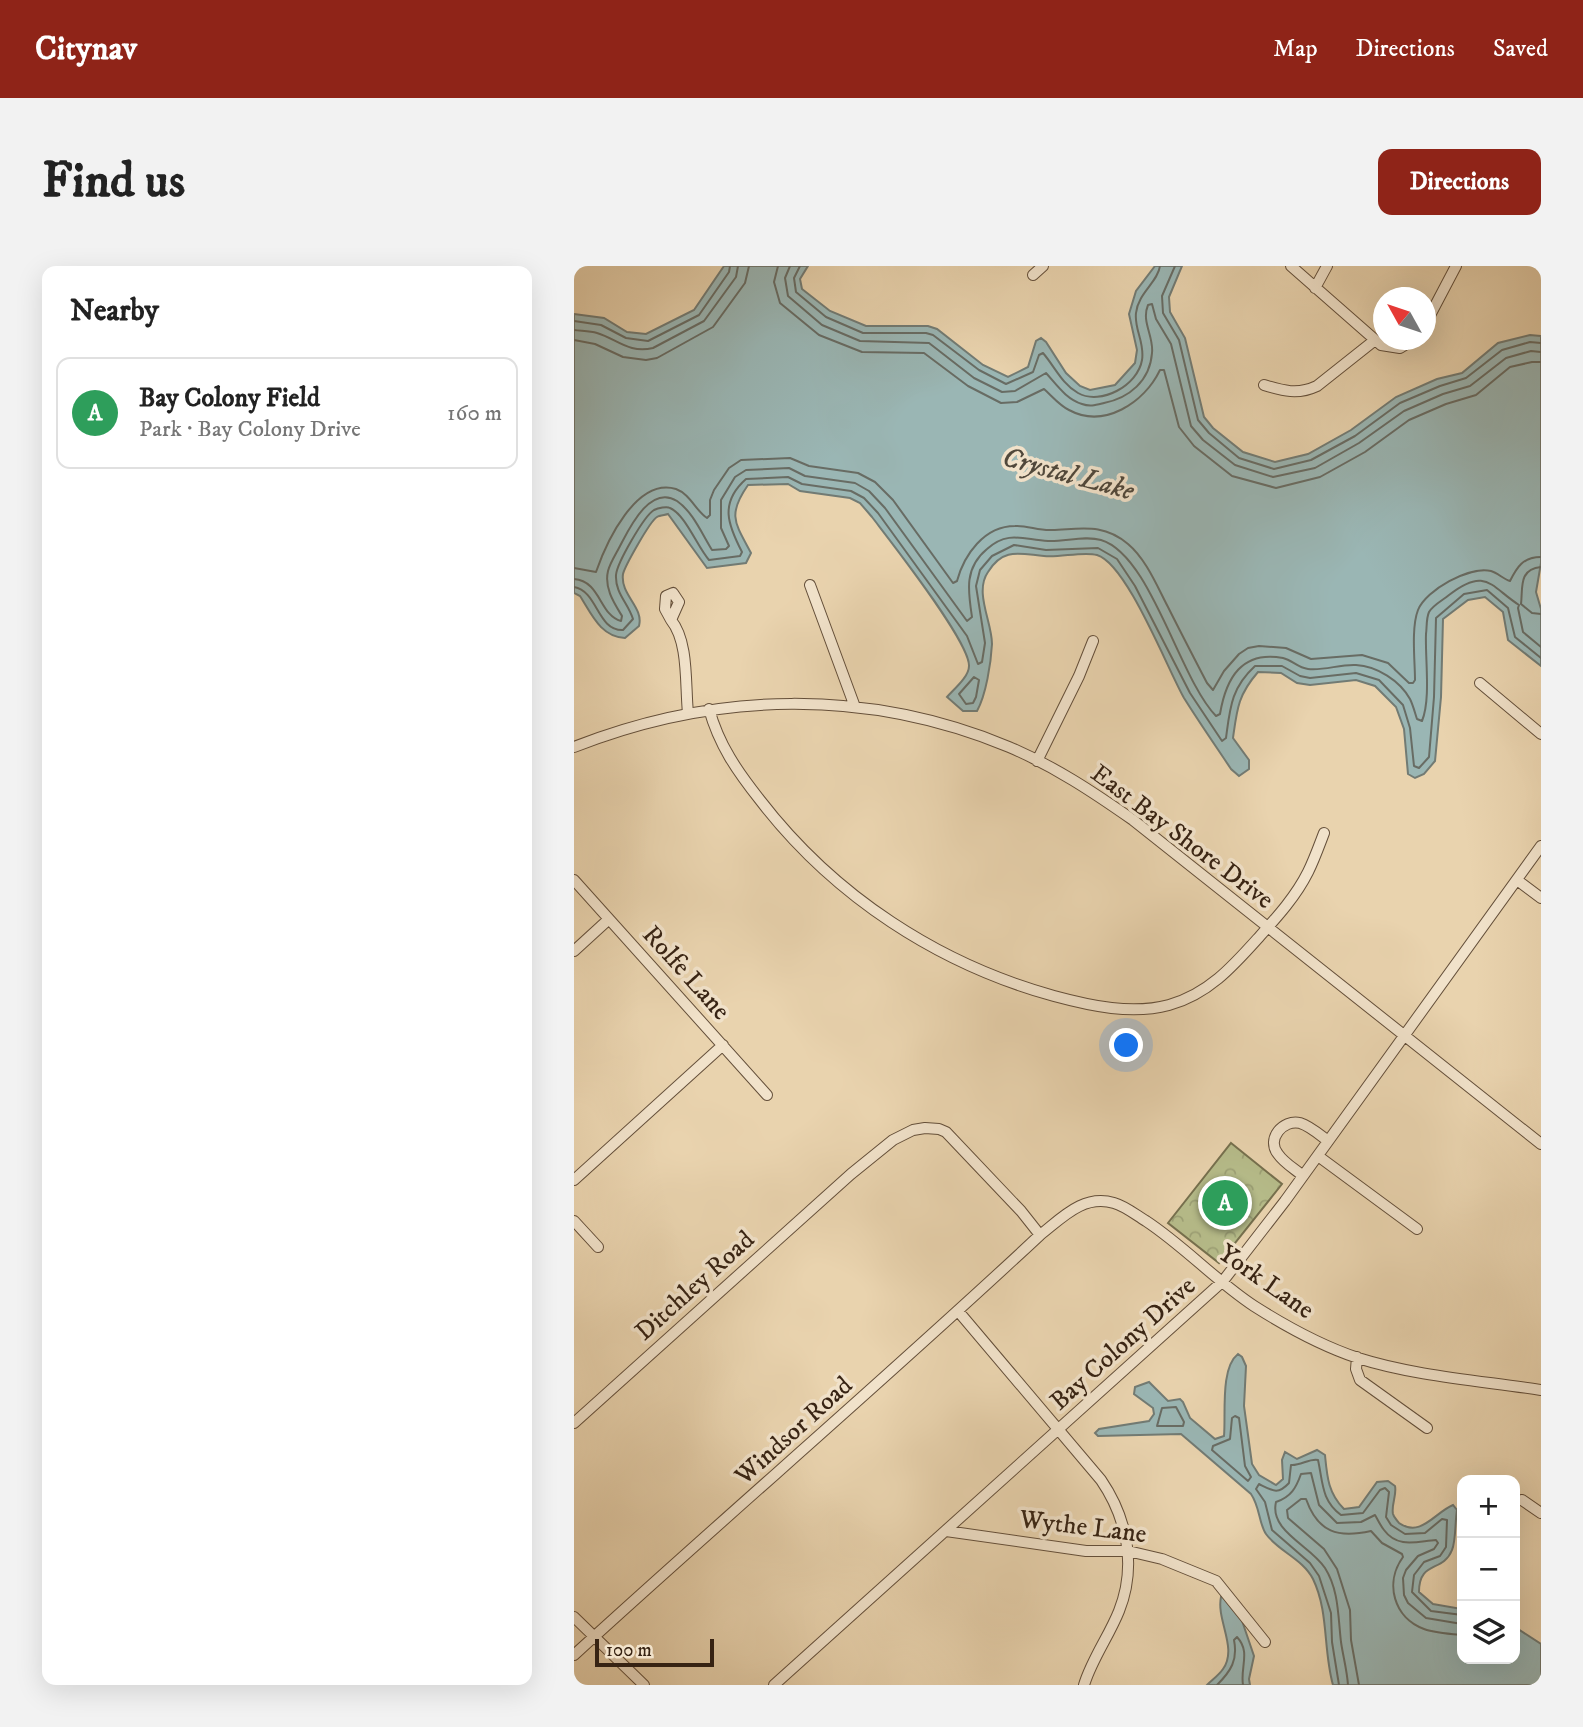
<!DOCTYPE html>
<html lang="en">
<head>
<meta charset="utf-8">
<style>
  :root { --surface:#fff; --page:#f2f2f2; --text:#222; --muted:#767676; --line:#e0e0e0; --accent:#8f2418 }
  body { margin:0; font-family:"IM FELL DW Pica",serif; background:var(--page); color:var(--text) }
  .controls { position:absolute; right:21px; bottom:21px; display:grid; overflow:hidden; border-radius:14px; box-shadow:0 7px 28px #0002 }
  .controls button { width:63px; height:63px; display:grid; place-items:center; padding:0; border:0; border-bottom:2px solid var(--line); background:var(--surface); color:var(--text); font:35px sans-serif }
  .compass { position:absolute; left:799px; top:21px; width:63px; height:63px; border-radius:50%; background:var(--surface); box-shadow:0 7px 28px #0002; rotate:310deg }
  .scale { position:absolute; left:21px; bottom:18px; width:119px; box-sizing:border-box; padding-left:7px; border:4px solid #372313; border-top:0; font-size:19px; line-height:24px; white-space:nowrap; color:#372313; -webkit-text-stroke:5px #f1e2ca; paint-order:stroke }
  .you { position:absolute; left:553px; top:780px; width:24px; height:24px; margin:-18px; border:5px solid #fff; border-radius:50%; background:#1a73e8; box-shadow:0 0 0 10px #1a73e833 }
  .badge { display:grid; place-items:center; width:46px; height:46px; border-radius:50%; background:var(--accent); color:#fff; font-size:23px; font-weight:700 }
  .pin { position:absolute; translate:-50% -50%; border:4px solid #fff; box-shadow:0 2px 7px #0006 }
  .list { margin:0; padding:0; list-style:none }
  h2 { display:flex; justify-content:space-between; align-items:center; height:91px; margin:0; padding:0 28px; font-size:30px }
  h2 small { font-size:23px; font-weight:400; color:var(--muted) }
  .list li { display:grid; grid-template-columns:46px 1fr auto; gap:21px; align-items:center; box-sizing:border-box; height:112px; margin:0 14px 14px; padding:0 14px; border:2px solid var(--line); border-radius:14px }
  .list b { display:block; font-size:26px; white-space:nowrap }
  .list p { margin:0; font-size:23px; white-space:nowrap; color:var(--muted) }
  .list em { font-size:23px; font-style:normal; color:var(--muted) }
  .icon { flex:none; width:38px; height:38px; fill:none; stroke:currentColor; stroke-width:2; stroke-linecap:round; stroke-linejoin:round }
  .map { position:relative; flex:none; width:967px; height:1419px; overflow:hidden; border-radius:14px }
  header { display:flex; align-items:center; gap:42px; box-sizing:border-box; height:98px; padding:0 35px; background:var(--accent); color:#fff }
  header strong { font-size:33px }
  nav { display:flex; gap:38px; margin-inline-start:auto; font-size:24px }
  .intro { display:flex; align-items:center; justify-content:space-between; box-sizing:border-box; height:168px; padding:0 42px }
  h1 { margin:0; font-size:49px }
  .button { padding:18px 32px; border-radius:14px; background:var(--accent); color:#fff; font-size:24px; font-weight:700 }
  main { display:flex; gap:42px; padding:0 42px }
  aside { flex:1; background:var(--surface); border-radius:14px; box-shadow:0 7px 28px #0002 }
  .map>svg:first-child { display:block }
  .forest { fill:url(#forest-crowns); stroke:#76704e; stroke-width:2 }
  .water { fill:#9ab6b4; stroke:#727b74; stroke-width:2 }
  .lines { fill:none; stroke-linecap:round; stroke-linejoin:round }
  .shore { stroke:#686c64; stroke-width:2 }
  .minor-casing { stroke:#644f3a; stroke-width:12 }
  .minor { stroke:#f1e2ca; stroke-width:10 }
  .labels { text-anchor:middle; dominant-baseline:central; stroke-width:7; stroke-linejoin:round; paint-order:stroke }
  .street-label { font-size:26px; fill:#372313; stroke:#f1e2ca }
  .water-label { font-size:28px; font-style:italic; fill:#50483b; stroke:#f1e2ca }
</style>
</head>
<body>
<header>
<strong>Citynav</strong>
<nav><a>Map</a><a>Directions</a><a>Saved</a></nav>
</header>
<div class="intro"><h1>Find us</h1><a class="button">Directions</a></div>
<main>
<aside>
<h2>Nearby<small></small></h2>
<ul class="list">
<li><span class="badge" style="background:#2e9e5b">A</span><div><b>Bay Colony Field</b><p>Park · Bay Colony Drive</p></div><em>160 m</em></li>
</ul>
</aside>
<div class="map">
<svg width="967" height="1419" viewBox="0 0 967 1419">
  <defs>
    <pattern id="forest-crowns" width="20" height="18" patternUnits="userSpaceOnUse" patternTransform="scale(1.75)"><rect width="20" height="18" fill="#b6bc8a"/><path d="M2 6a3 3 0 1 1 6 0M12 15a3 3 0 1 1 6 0" fill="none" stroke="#9da176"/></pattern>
  </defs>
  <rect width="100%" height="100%" fill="#e9d3ae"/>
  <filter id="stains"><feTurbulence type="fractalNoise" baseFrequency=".00286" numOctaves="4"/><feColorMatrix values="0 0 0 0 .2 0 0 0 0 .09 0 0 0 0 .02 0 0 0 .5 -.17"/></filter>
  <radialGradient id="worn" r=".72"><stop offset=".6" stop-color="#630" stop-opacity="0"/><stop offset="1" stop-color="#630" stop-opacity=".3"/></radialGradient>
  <path class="forest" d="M657,877L708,918L645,997L594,957Z"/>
  <path class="water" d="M150,0H234L226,13L228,23L256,45L292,60H354L363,63L409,99L434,111L454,101L462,75L467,72L472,76L492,107L506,120L516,124L541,119L561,97L563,84L555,48L562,25L581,0H608L595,31L596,46L611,72L630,151L639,162L669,186L701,196L734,188L777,164L822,131L863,113L888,107L924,77L956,69L967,70V297L962,326L967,343V400L934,374L929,346L911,331L894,334L869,353L867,431L861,495L850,508L841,512L834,508L830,463L822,441L801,420L782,414L736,419L723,417L707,407L684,406C664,429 663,443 659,472L675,494V503L665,510L657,503C641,479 625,456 610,432C593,402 553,298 523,289C509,285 485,292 470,290C446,288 429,281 414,306C400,326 418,356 418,378C417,397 412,429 403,445H389L373,431C380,423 395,411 395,400C396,376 317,276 298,251L286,237L276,232L226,225L214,218L174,219C153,249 161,257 177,287L172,297L133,302L94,248C92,249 85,249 83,251C76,255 51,300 49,308C46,329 70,341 65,360L51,372C27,371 18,349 6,330L0,327V48L30,52L53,66L72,68L120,44Z
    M664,1088L668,1091L672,1100L670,1140L678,1198L685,1209L702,1219L709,1213L708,1194L711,1186L723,1193L743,1184L751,1189C753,1210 754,1227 770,1243L785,1241L803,1216L814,1215L821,1220C823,1229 817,1239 819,1248C820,1252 823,1254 825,1257C847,1272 860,1247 879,1239L883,1244C881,1255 882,1275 878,1284C869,1307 845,1294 845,1326L859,1338L888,1343V1393H941V1361L967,1378V1419H759C749,1384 755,1346 739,1313C729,1293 704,1285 692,1268C685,1258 686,1241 677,1228L607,1168L524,1170L521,1167L525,1163L575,1155L580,1148L579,1142L560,1128L561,1121L575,1116L594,1135L606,1133L609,1136L616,1152L641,1173L650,1170C652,1148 646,1102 664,1088Z
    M647,1331H653L664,1343L680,1390L675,1413L676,1419H633C638,1414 645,1409 649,1403C664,1382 642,1354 647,1331Z"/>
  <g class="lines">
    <path class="shore" d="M204,0L200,16L206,37L245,69L288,86L350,87L394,120L427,137L443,136L470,123C478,130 485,139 495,144C530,163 570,137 586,104H590L605,161L620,180L658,210L702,222L746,211L791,186L835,154L872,138L902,129L936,101L958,96H967
      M216,0L211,12L214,30L248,59L286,75L355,77L400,112L428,126L441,125L472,107C483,119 492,133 508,138C516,141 522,139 530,137C555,132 576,115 578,87C580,70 567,56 574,39L578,38L582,53L597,78L617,160L629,174L661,199L699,211L741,202L785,177L830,145L869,128L896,120L932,92L957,85L967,86
      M226,0L220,12L222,26L252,51L289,67H352L359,69L405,104L432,118L459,106L465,89L469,87C481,101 488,118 504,127C527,140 564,119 568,94C571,77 560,63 562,47C564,27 584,16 586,0
      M601,0L588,30L589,47L605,74L624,154L635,167L665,192L700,203L737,194L781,170L826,137L866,120L892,112L928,84L956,76L967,77
      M0,55L27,59L52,72L74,75L125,49L155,6L156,0
      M0,64C7,65 16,65 23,67C43,73 55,88 79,82L130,55L162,11L164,0
      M0,74L21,78L49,91L72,94L83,92L139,61L171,17L175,0
      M967,301C944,303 949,323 947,338L958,347L967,348
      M0,302L22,306C32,277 62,211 102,223C116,228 122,245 133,252L136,249V234L140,224L155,202L167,194L216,192L235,200L284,207L301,216L319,234L379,317L383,315C390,289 410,260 441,260C453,259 465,265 478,264C508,263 529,257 554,278C572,293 583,320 594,341C607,367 620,392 633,417L639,424L650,405L665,388L674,382L685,380L712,382L737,393L788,389L814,397L835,417H839L841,414C841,395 837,362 844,344C852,324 895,300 917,305C924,307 929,313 936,315C943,301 949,291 967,291
      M0,313C27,315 25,349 47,355L48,350C40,337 30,322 34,305C36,297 42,288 46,280C55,263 76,218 103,235C119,246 128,268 138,284L152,283L155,280L147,262V234L161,211L172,204L215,202L231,210L281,217L295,225L311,242L393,355L398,351C394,325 390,302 413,283C434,264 450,274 474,275C490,276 511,269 527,274C577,289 605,412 642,450L646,448C652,412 668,384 709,392C718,394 724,402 734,403C750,405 766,398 782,399C803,400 826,415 836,433C839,439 841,447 843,453L848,455C857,433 851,393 852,368C853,361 852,353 855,346C859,339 869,334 875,329C912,300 917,321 945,339L944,342L949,366L967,381
      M0,321C24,325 23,365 49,364L59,353C54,337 41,327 42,309C43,297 70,250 80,244C84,242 93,240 96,242C111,248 124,282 135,294L166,290L168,286C154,259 145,237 172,213L214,211L228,218L277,225L290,232L304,247L393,370L404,398L408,396L411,377L402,320L406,304L418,290L440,279L472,284L524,282L543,293L561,320L616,427L648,475L652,472C656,442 657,422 681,400H708L726,410L736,412L782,407L805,414L829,439L836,462L840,500L845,502L855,491L860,431L862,352L890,328L913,324L934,342L941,371L967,392
      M400,411L405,414L402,431L399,437L392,438L385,428Z
      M602,1141L610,1156L609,1160H583L588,1142Z
      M661,1150L665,1152L671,1200L677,1211L674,1215L638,1184L639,1180L656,1173L658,1152Z
      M643,1419C657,1405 664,1394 660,1374L663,1371C677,1386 666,1401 669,1419
      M765,1419L758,1376L757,1347L745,1310L736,1297L698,1264L691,1236L682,1223L685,1218C699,1225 704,1229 715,1217L717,1199C726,1200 736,1192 744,1194C749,1216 747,1234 767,1249L789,1247L806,1224L811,1222L815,1226L812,1251L817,1259L831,1268L851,1267L868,1253L873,1254L872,1281L866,1290L850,1296L840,1309L838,1326L857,1345L888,1349
      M774,1419C773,1404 769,1390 767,1376C764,1351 765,1324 751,1302C737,1280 695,1265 702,1236C717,1231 722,1222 727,1208L737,1207L745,1239L763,1257L787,1256L801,1249C804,1254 806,1259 810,1264C824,1283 844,1275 862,1274L864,1277L860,1283L844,1290L832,1304L829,1312L830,1329L834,1337L852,1352L888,1358
      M785,1419L777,1374L776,1344L763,1303L750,1283L714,1252L713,1244L727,1233H732C744,1267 764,1272 797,1265L808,1277L828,1288L829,1291C810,1317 820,1352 850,1363C861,1367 876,1368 888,1369"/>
    <g class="minor-casing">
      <path id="minor" d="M717,0L807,79L826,82L839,74
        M459,9L469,0
        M741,22L753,0
        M852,57L882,0
        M690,119C709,125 724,129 743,120L801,74
        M236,319L281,441
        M99,327L105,336L97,354L91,343L92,330Z
        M97,354C115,376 111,419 114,447
        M906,417L967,468
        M135,443C145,479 163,505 186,534C260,630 364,698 480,730C517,740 558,749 595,739C635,728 660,699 686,670C704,650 722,630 734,606C740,594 745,580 750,567
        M0,481C142,425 293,422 435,481C480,500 519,526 559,554L967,878
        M463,495L505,410L519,375
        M0,614L193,829
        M943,614L967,632
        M0,685L35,653
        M744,890L843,963
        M729,910C721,903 710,897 704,888C692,873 709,853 726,857C736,860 746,869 754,875
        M0,914L149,779
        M0,955L24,981
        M384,1045L527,1214C553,1252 563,1300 545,1345C535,1370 518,1393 510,1419
        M783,1091L782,1103L786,1114L853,1162
        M0,1157L277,908L319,874L339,864L351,862L365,863L372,866L447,945L466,969
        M948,1234L967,1247
        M372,1265L512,1285H554L588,1293L642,1315L691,1376
        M0,1351L70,1419
        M0,1389C154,1248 313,1112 466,969C488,952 509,928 540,937C551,940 562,949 572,955C610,980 642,1015 680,1040C713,1061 748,1080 784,1092C840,1110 909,1115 967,1124
        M200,1419L649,1015L711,935L967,580"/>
    </g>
    <use href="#minor" class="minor"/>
  </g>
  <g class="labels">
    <g class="street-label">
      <text transform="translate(608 571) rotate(37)">East Bay Shore Drive</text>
      <text transform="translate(112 707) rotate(48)">Rolfe Lane</text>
      <text transform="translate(692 1016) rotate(35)">York Lane</text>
      <text transform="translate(121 1020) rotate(-42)">Ditchley Road</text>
      <text transform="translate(549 1078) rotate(-42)">Bay Colony Drive</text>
      <text transform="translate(220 1165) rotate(-42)">Windsor Road</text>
      <text transform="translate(509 1261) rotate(7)">Wythe Lane</text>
    </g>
    <g class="water-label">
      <text transform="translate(494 208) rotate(15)">Crystal Lake</text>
    </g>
  </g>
  <rect width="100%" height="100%" filter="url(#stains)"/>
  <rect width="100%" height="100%" fill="url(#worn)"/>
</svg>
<div class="controls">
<button>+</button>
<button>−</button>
<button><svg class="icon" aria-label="layers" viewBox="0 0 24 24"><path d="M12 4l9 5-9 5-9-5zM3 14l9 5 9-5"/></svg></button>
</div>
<svg class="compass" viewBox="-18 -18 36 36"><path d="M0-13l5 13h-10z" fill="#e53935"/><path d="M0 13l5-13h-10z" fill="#767676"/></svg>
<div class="scale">100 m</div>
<div class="you"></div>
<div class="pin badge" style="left:651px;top:937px;background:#2e9e5b">A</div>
</div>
</main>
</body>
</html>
